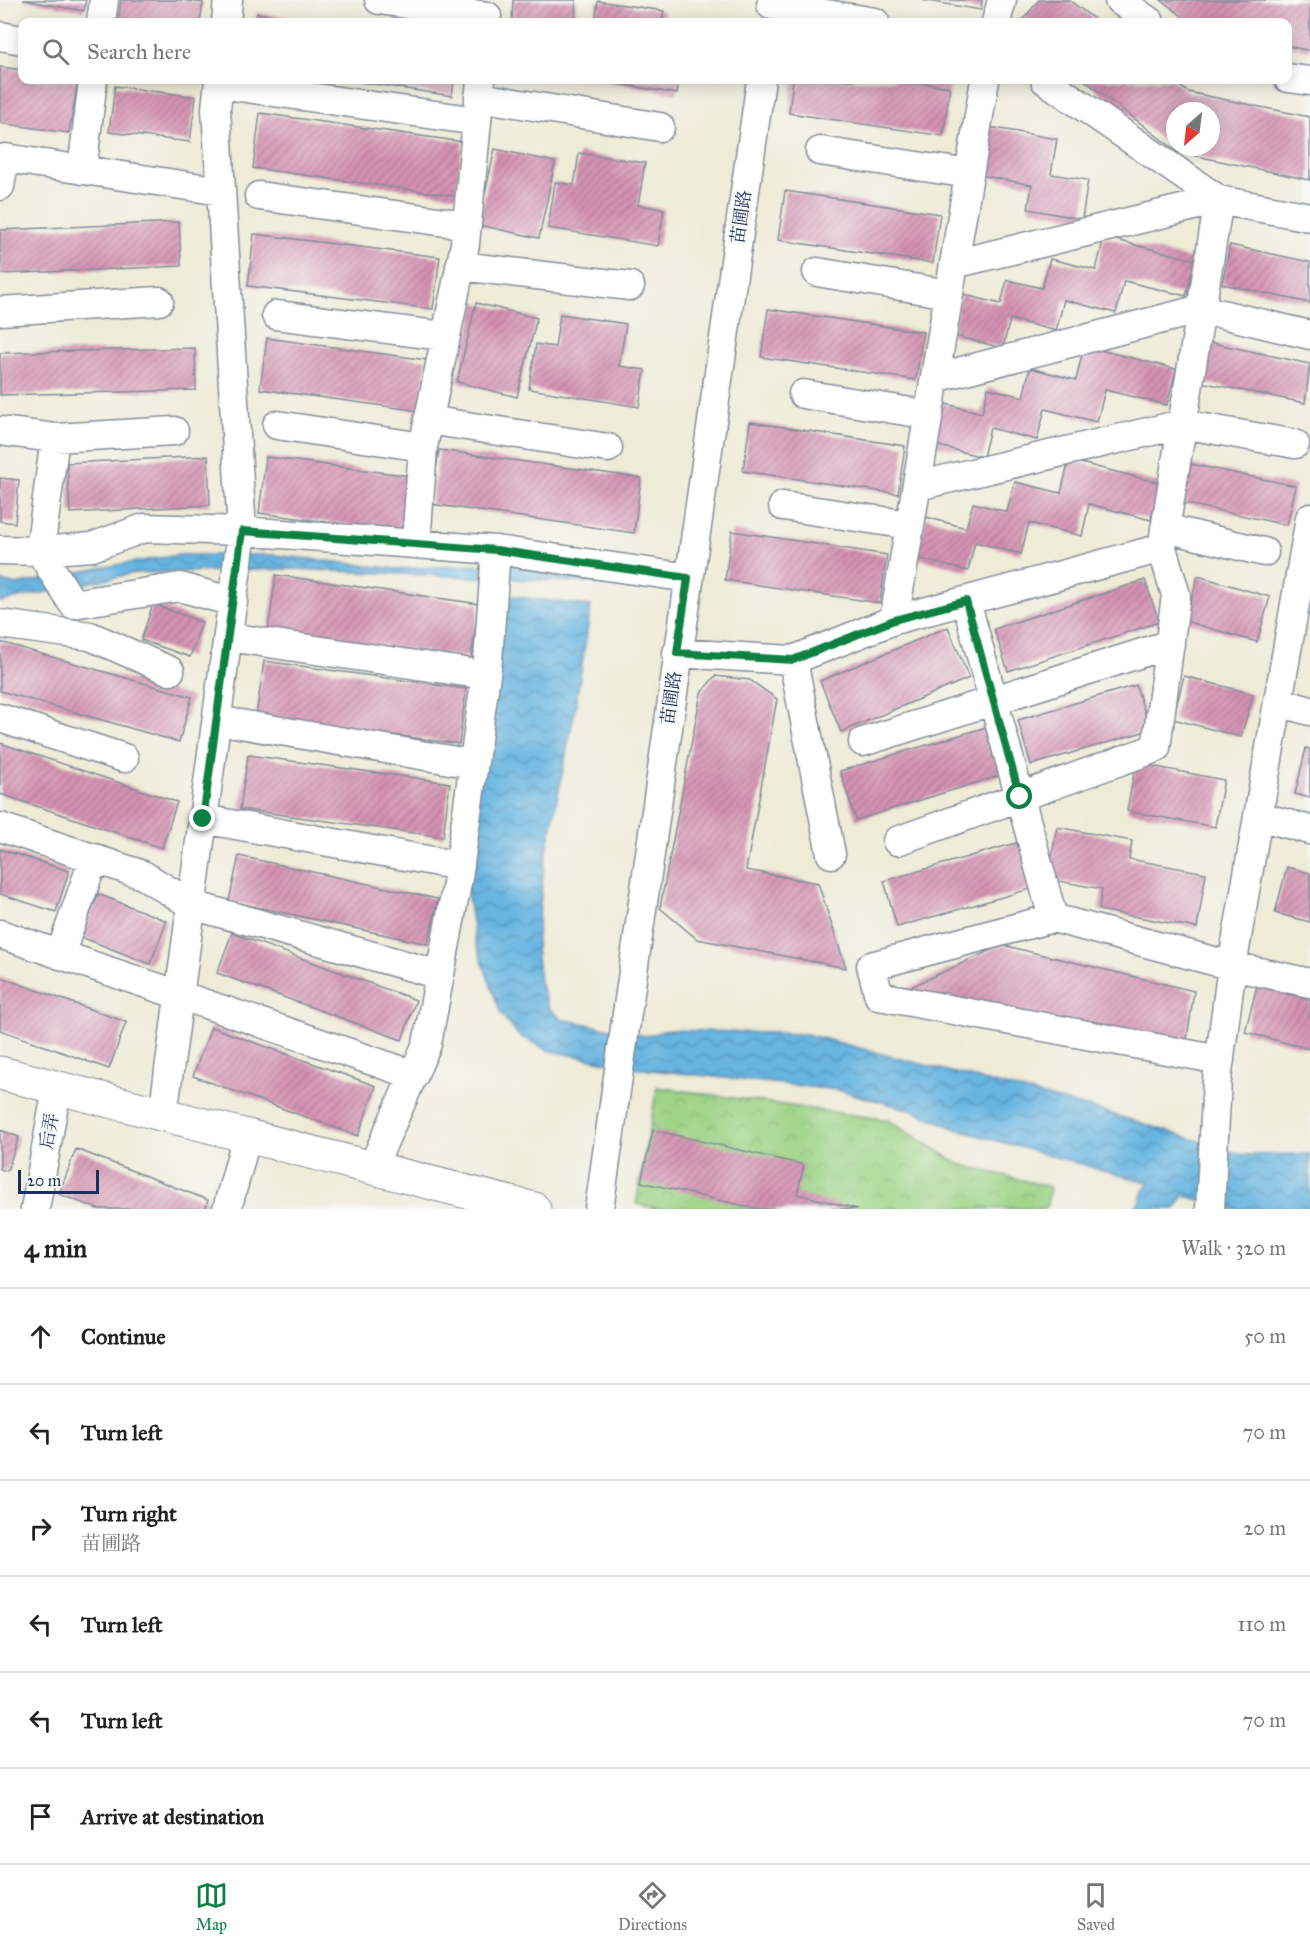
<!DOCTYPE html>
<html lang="en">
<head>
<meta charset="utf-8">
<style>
  :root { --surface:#fff; --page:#f6f6f6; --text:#222; --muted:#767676; --line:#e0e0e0; --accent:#0b8043 }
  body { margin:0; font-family:"IM FELL Great Primer","Noto Serif SC",serif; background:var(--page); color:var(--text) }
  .compass { position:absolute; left:1166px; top:102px; width:54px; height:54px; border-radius:50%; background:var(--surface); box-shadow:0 3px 15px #0003; rotate:208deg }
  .scale { position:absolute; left:18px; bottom:15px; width:81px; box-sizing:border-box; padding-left:6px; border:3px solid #1b2f5e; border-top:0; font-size:16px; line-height:21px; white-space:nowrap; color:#1b2f5e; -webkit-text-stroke:4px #f6f6f2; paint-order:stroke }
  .stop { position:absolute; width:18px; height:18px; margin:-14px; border:4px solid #0b8043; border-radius:50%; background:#fff }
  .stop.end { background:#0b8043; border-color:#fff; box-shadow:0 2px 6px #0008 }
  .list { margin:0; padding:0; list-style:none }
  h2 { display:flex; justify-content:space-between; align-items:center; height:78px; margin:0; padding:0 24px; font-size:26px }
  h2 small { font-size:20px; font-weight:400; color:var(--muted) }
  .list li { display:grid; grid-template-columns:39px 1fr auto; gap:18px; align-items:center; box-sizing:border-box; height:96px; padding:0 24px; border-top:2px solid var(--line) }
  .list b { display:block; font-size:22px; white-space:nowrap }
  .list p { margin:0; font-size:20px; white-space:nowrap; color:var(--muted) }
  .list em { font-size:20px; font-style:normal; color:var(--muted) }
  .icon { flex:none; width:33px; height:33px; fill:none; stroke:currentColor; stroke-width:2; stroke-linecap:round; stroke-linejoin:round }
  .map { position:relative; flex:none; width:1310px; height:1209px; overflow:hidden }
  .search { position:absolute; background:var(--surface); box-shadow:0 3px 15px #0003; left:18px; right:18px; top:18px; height:66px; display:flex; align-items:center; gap:15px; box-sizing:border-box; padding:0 21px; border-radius:12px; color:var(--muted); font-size:22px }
  .sheet { height:654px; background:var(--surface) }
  nav { display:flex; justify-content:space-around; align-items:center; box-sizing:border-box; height:84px; border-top:2px solid var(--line); background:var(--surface); font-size:16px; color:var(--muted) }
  nav a { display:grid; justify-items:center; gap:3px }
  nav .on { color:var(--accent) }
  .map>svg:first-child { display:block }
  .park { fill:url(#park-crowns); stroke:#5c8172; stroke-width:1.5 }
  .water { fill:url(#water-waves); stroke:#4172a0; stroke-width:1.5 }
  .building { fill:url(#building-hatch); fill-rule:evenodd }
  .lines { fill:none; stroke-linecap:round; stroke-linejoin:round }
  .minor-casing { stroke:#848d9a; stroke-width:31 }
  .major-casing { stroke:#848d9a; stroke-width:35 }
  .minor { stroke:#fff; stroke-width:28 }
  .major { stroke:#fff; stroke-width:33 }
  .route { stroke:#0b8043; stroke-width:8 }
  .labels { text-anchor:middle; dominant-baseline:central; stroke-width:4.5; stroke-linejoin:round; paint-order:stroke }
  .street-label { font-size:18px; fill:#1b2f5e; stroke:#f6f6f2 }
</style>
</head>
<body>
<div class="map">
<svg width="1310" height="1209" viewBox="0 0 1310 1209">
  <defs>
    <pattern id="park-crowns" width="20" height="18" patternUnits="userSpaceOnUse" patternTransform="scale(1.5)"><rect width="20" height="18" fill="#9cd385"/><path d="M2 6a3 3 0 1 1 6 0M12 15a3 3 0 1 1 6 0" fill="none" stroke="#86b575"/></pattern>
    <pattern id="water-waves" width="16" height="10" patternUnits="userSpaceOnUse" patternTransform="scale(1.5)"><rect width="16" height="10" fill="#67b5e1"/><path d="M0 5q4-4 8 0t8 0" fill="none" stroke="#5494ba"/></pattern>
    <pattern id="building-hatch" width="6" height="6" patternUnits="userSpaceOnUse" patternTransform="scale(1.5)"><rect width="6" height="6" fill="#d593b2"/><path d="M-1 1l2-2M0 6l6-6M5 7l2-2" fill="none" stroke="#ac7894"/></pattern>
  </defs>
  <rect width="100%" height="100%" fill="#f6f6f2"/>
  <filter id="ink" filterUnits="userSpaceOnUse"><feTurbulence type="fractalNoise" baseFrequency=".0167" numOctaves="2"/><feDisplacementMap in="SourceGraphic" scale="12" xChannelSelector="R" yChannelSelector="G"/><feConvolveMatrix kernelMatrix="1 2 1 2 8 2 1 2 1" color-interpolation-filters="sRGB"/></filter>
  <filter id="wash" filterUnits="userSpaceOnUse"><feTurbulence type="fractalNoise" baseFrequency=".008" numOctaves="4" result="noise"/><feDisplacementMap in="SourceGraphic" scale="24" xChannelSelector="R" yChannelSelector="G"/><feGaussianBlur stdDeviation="1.35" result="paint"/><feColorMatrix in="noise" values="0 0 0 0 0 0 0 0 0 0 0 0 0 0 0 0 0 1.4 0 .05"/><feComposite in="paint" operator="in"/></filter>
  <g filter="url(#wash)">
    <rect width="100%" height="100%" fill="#eeebd7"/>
    <path class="park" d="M657,1087L888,1120L959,1164L1050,1187L1046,1209H657L636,1204Z"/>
    <path class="water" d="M179,555H274L397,569L619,558L599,583L294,569L135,573L0,602V581L16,585L104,567Z
      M496,594L591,606L575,709L544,865L536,948L540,982L548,1007L561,1019L646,1036L667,1030L806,1034L1109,1113L1244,1155L1310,1154V1209H1225L1184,1195L1175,1209H1135L1148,1183L962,1131L911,1110L838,1090L642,1069L547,1050L518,1035L501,1014L475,941L462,858Z"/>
    <g id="blocks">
      <path class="building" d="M23,0H86L84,11Z
        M121,0H181L203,3L200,22H118Z
        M513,0H576L575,22H512Z
        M921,0H982L981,10Z
        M1039,0H1069L1098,22H1021Z
        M1161,0H1310V51L1288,46V22H1190Z
        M598,1L664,11L662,22H595Z
        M257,13L316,21V22H255Z
        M0,67L22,70V80H78L69,133L0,123Z
        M347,80H454L452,96Z
        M596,80H679L677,94Z
        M793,80H899L950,87L943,136L789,113Z
        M1084,80H1172L1188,92L1310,117V180L1178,152ZM1175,111H1211V147H1175Z
        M115,86L196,97L190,142L109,132Z
        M260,113L463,142L456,196L253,168Z
        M989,127L1057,139L1051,174L1088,180L1082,219L1028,209L1032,185L980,175Z
        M495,149L555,162L539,238L478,225Z
        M579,153L645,163L638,205L664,209L658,246L548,228L555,182L574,185Z
        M785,191L940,214L933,263L778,240Z
        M179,222L181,266L1,274L0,230Z
        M254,234L440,257L433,309L248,286Z
        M1104,237L1195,260L1186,296L1124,281L1116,313L1064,300L1056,331L1010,319L1003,348L951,335L961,294L1001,304L1007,280L1042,288L1050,259L1096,270Z
        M1230,245L1310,262V303L1222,284Z
        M476,303L537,318L517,397L457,382Z
        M768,309L923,332L916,380L761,357Z
        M560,314L626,324L619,366L645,370L639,407L529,389L536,344L555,347Z
        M267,338L427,360L420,411L260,389Z
        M1208,342L1310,364L1305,403L1200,382Z
        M1084,346L1176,369L1167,405L1105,390L1097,422L1045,409L1037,440L990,428L983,457L931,444L942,403L982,413L988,388L1023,397L1030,368L1076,380Z
        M195,348L196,390L0,395V353Z
        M750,422L905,446L898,494L743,471Z
        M439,450L641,478L634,533L431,504Z
        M208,456L210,505L70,513L67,463Z
        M266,457L410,476L403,532L259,513Z
        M1069,460L1160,483L1151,520L1089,504L1082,536L1029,523L1021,554L975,542L968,571L916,558L926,517L966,528L973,503L1007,512L1015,482L1061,493Z
        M1191,464L1296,486L1287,525L1183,503Z
        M0,478L19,480L15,523L0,521Z
        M732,531L887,555L880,603L725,580Z
        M276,575L479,604L471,658L268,630Z
        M1198,576L1270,597L1257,642L1185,621Z
        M1145,580L1159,622L1008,671L994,629Z
        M153,604L202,622L190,657L141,640Z
        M948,627L969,678L841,732L820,681Z
        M0,642L192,697L179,742L0,691Z
        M264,661L466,689L459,744L256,716Z
        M715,676L750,680L777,699L746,870L818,883L846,968L697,939L660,908L701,693Z
        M1184,676L1253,694L1241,737L1173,719Z
        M1136,685L1150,730L1031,765L1018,720Z
        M990,726L1005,774L856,820L840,771Z
        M0,743L177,802L162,848L0,794Z
        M1306,748L1310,749V798L1295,794Z
        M248,755L450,783L443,837L240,809Z
        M1136,763L1224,780L1215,827L1127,811Z
        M1057,827L1132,841L1129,859L1206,873L1197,928L1099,910L1102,889L1048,879Z
        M1023,841L1037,887L897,927L884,881Z
        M0,849L69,871L56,912L0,894Z
        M239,856L438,899L428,944L229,901Z
        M1287,867L1310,873V922L1275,913Z
        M98,894L167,921L150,964L81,937Z
        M232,933L416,1000L402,1040L217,973Z
        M1002,945L1194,991L1185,1053L895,994Z
        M0,977L126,1022L109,1069L0,1030Z
        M1257,986L1310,1000V1049L1245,1032Z
        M211,1027L376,1086L358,1136L193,1076Z
        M0,1130L19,1137L7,1171L0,1169Z
        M653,1130L804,1165L797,1194L858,1209H757L641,1182Z
        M76,1149L208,1200L205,1209H98L59,1194Z"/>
    </g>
  </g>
  <g filter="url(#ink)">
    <use href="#blocks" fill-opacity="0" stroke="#848d9a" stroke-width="1.5"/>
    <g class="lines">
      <g class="minor-casing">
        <path id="minor" d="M379,0L487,16
          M1119,0L1150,22
          M771,5L875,22
          M101,22L104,0
          M226,22L228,0
          M996,22L1002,0
          M0,36L22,40
          M1288,78L1310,81
          M1045,80L1219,200L1310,217
          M219,84L477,121
          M479,97L660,127
          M820,151L969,174
          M82,170L93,80
          M0,186L5,158L221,191
          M259,196L467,225
          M460,266L630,286
          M817,272L949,294
          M0,311L159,301
          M276,315L444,336
          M935,378L1201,309L1310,335
          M803,394L929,415
          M428,420L608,448
          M277,425L423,447
          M0,431L55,438L174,431
          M55,438L40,551L73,604L180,587L233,602
          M917,486L1182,424L1295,444
          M783,506L910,525
          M1165,528L1264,552
          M416,544L423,447L465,244L481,80
          M0,550L40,551L92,547L144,528L242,531L496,550L689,578
          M966,601L1053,918
          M894,620L985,80
          M0,624L90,636L170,671
          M228,637L485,675
          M677,653L793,660L894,620L1162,548
          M793,660L831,854
          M1278,702L1310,711
          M0,718L124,758
          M217,720L473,764
          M863,742L1170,644
          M1258,816L1310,830
          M203,819L460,866
          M0,827L143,875L192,905L440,975
          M897,841L1156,748L1176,595L1162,548L1219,200L954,264
          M0,934L414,1075
          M60,955L94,858
          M1220,1060L879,996L871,966L1053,918L1232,966L1310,983
          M163,1115L242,531L216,109L219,80
          M372,1168L427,1044L458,878L488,660L496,550
          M35,1209L57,1088
          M227,1209L247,1136
          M599,1209L761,80
          M1210,1209L1217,1080L1232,966L1310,518"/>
      </g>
      <g class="major-casing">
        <path id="major" d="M0,1073L534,1209"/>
      </g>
      <use href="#minor" class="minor"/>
      <use href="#major" class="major"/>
    </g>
  </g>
  <g class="lines" filter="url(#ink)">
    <path class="route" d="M203,819L242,531L496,550L688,578L677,653L793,660L894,620L966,601L1020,797"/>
  </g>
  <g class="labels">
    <g class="street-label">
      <text transform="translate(741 217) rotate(-82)">苗圃路</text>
      <text transform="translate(671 698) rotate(-82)">苗圃路</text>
      <text transform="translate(49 1131) rotate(-80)">后弄</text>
    </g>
  </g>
</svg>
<svg class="compass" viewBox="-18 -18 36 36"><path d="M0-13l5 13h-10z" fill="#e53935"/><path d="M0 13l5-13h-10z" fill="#767676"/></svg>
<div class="scale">20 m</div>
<div class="stop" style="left:1020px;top:797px"></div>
<div class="stop end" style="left:203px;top:819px"></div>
<div class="search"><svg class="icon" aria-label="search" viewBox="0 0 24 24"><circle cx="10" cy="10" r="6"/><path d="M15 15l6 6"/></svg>Search here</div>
</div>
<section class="sheet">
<h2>4 min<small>Walk · 320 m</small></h2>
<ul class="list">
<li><svg class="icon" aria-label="ahead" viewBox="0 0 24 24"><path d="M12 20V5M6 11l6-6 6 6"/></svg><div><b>Continue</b></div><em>50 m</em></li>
<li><svg class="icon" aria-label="left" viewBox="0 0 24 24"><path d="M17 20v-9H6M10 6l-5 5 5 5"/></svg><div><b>Turn left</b></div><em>70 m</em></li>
<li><svg class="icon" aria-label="right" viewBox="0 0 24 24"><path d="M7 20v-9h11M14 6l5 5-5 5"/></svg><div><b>Turn right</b><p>苗圃路</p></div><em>20 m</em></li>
<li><svg class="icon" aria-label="left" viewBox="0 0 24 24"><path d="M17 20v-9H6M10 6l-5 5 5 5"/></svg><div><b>Turn left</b></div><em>110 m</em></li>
<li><svg class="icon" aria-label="left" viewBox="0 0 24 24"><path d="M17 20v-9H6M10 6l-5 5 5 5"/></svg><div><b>Turn left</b></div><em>70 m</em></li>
<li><svg class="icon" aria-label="arrive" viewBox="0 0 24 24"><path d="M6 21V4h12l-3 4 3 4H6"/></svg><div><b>Arrive at destination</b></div></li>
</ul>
</section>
<nav>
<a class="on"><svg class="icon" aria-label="map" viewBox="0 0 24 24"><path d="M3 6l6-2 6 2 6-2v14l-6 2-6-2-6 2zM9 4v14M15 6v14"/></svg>Map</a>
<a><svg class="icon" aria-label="directions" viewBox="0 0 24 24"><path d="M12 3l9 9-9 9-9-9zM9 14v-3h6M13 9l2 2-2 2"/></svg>Directions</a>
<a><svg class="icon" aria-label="saved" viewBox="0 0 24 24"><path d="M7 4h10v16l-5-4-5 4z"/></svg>Saved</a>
</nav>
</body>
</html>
